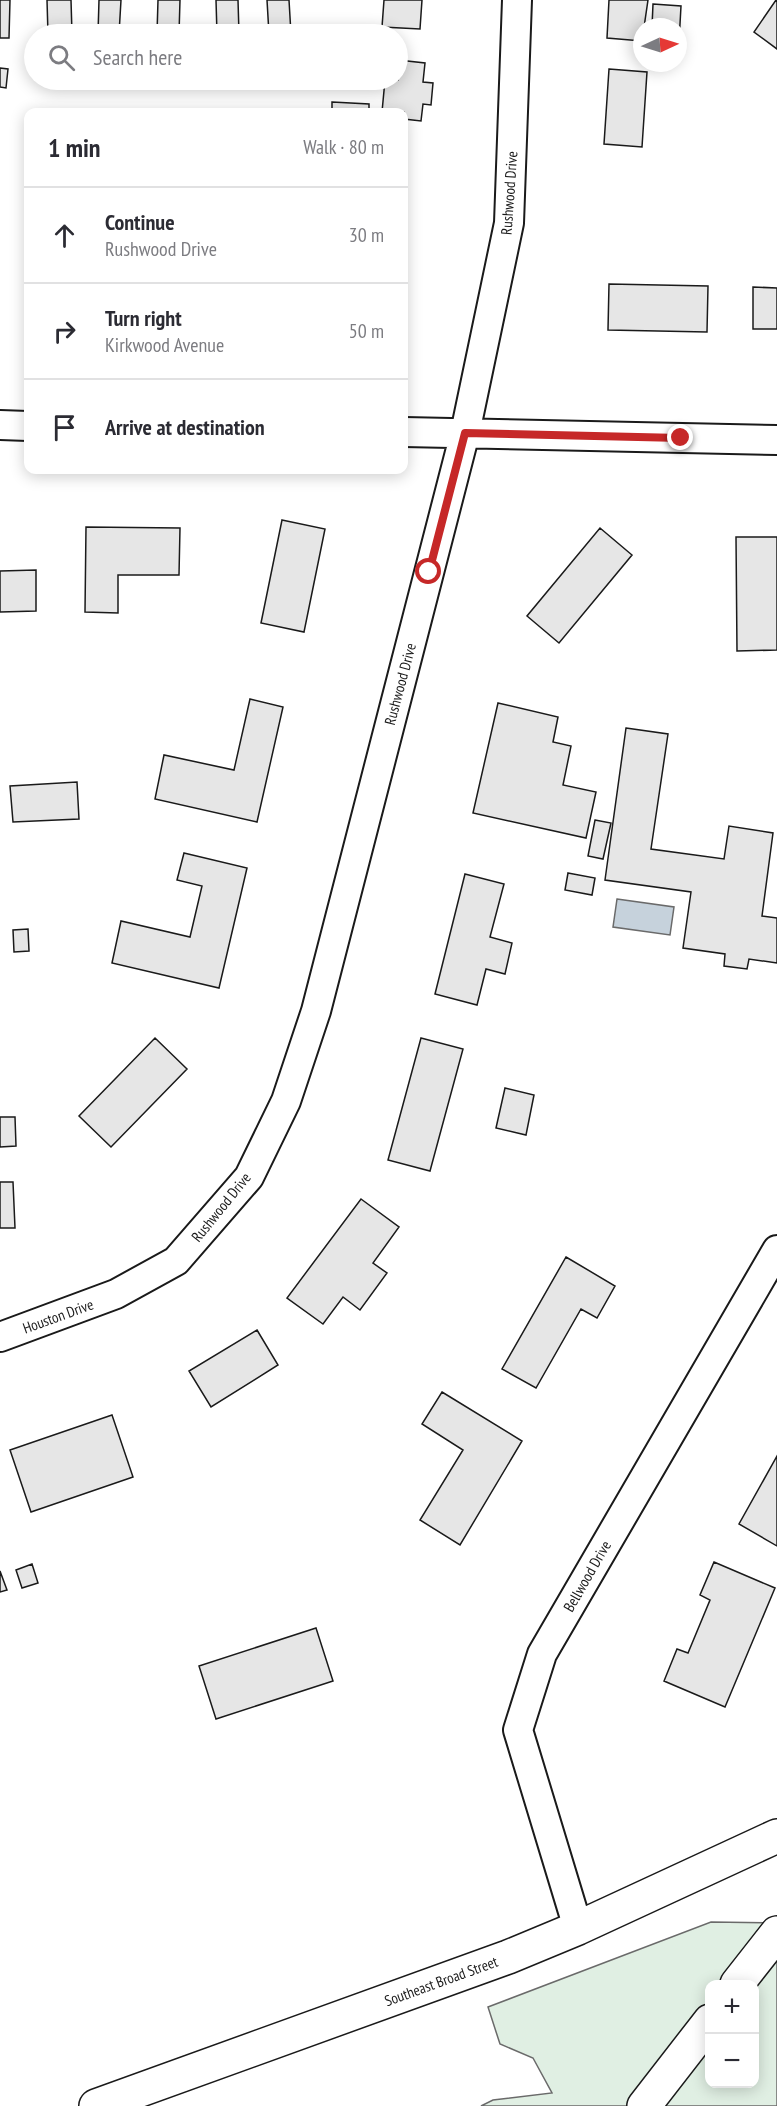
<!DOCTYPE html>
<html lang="en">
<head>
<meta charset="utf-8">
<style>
  :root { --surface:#fff; --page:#f7f7f7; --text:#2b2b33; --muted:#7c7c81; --line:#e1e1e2 }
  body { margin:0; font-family:"PT Sans Narrow",sans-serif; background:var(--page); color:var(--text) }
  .controls { position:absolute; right:18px; bottom:18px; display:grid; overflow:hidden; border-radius:12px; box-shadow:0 3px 15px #0003 }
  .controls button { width:54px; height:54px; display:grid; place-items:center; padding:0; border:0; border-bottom:2px solid var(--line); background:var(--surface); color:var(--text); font:30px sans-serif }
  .compass { position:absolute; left:633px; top:18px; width:54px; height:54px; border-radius:50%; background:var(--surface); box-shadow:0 3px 15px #0003; rotate:86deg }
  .stop { position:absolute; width:18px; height:18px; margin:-14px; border:4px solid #c62828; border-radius:50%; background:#fff }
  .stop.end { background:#c62828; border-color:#fff; box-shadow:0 2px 6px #0008 }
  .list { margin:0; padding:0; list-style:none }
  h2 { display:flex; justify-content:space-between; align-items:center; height:78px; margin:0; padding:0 24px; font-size:26px }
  h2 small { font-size:20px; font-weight:400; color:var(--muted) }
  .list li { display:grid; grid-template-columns:39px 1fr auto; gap:18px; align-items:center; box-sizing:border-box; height:96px; padding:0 24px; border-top:2px solid var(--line) }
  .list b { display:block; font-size:22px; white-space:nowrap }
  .list p { margin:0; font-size:20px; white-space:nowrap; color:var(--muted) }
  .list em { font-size:20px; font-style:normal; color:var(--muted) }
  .icon { flex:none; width:33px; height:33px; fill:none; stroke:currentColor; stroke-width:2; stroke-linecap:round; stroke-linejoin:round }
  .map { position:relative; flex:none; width:777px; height:2106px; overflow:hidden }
  .search { position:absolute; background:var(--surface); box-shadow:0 3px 15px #0003; left:24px; top:24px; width:384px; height:66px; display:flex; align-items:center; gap:15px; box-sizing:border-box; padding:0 21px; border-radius:33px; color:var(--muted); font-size:22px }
  .panel { position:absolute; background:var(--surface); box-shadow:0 3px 15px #0003; left:24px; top:108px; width:384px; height:366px; border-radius:12px }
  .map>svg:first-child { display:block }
  .green { fill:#e0efe3; stroke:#6a6a6a; stroke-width:1.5; fill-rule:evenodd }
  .water { fill:#c6d2dc; stroke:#6a6a6a; stroke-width:1.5 }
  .building { fill:#e6e6e6; stroke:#1a1a1a; stroke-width:1.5 }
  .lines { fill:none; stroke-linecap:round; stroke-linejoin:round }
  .street-casing { stroke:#1a1a1a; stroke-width:32 }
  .secondary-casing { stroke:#1a1a1a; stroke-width:36 }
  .primary-casing { stroke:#1a1a1a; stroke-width:36 }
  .street { stroke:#fff; stroke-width:28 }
  .secondary { stroke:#fff; stroke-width:33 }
  .primary { stroke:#fff; stroke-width:33 }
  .route { stroke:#c62828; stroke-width:8 }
  .labels { text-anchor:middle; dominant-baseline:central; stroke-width:4.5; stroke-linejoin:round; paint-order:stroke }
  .street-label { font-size:15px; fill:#1a1a1a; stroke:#fff }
</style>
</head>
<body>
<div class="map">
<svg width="777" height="2106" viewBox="0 0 777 2106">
  <rect width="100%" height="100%" fill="#fff"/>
  <path class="green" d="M711,1922L777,1923V2106H481L493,2100L552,2093L533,2058L500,2044L488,2007ZM710,1984H754V2084H710Z"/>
  <path class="water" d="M617,899L674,907L670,935L613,927Z"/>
  <path class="building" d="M0,0H10L9,38H0Z
    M47,0H71L72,34H48Z
    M99,0H121L119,34H98Z
    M158,0H180L179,34H157Z
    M216,0H238L239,34H217Z
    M267,0H289L291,34H269Z
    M384,0H422L420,29L382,27Z
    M609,0H648L642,41L607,38Z
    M776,0H777V49L754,32Z
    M653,4L681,6L679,42L678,27H652Z
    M398,60L425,63L423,82L433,83L431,105L423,104L421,121L404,119V112H382L385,80H398Z
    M0,68L8,69L6,88L0,87Z
    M609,69L647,72L642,147L604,144Z
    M332,102L369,104V112H332Z
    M404,163H406V207H404Z
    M609,284L708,286L707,332L608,330Z
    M753,287L777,288V329H753Z
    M282,520L325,529L304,632L261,623Z
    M86,527L180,528L179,575H118V613L85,612Z
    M600,528L632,555L559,643L527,616Z
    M736,537H777V650L737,651Z
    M36,570V611L0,612V571Z
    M250,699L283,707L257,822L155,799L164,755L234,770Z
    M498,703L558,717L553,742L571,746L563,785L596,792L586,838L473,813Z
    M626,728L668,734L651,849L724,859L729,826L773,833L762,916L777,918V963L749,959L747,969L724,966L725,954L683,948L691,892L605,880Z
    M77,782L79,819L13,822L10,786Z
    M595,820L611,823L603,859L588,856Z
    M184,853L247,868L219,988L112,963L121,921L190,937L202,886L177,880Z
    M568,873L595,878L592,895L565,890Z
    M465,874L504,884L490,937L512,943L505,974L486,969L477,1005L435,994Z
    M28,929L29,951L14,952L13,930Z
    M155,1038L187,1069L111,1147L79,1116Z
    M421,1038L463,1049L430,1171L388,1160Z
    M505,1088L534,1095L526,1135L496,1128Z
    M0,1117H15L16,1146L0,1147Z
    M0,1182H13L15,1228H0Z
    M361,1199L399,1227L373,1263L387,1273L360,1310L343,1297L323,1324L287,1298Z
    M566,1257L615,1286L597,1318L581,1309L536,1388L502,1369Z
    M257,1330L278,1365L211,1407L189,1371Z
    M442,1392L522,1441L460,1545L420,1520L463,1450L422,1424Z
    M112,1415L133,1477L31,1512L10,1450Z
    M777,1456V1546L739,1524Z
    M714,1562L775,1588L725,1707L664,1681L677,1649L688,1653L710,1600L700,1595Z
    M32,1564L38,1583L22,1588L16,1570Z
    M0,1571L7,1590L0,1592Z
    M316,1628L333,1681L216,1719L199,1666Z"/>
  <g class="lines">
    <g class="street-casing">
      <path id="street" d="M0,425L28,426
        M404,432L777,440
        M0,1337L116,1294L176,1261L249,1177L286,1101L316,1011L465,433L509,223L517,0
        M578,1928L518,1730L542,1654L777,1250"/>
    </g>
    <g class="secondary-casing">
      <path id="secondary" d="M737,1984L777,1933
        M644,2106L710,2021"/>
    </g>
    <g class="primary-casing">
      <path id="primary" d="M96,2106L508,1957L578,1928L777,1836"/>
    </g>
    <use href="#street" class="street"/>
    <use href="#secondary" class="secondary"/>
    <use href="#primary" class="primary"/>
  </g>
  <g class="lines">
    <path class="route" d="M429,572L465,433L681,438"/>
  </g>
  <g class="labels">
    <g class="street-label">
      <text transform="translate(509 193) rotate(-86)">Rushwood Drive</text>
      <text transform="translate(400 684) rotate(-75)">Rushwood Drive</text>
      <text transform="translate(221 1207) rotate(-51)">Rushwood Drive</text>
      <text transform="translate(58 1316) rotate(-20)">Houston Drive</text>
      <text transform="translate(587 1576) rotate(-60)">Bellwood Drive</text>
      <text transform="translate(441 1981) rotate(-20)">Southeast Broad Street</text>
    </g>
  </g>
</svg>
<div class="controls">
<button>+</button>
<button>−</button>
</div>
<svg class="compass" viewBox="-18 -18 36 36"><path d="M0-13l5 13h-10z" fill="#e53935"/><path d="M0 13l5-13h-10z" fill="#7c7c81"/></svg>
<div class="stop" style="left:429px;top:572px"></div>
<div class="stop end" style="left:681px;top:438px"></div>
<div class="search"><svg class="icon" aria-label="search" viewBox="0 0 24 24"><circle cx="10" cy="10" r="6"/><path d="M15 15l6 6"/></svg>Search here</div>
<section class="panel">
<h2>1 min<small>Walk · 80 m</small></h2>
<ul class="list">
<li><svg class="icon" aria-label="ahead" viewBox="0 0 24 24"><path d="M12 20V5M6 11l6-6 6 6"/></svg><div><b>Continue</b><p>Rushwood Drive</p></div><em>30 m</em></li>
<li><svg class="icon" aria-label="right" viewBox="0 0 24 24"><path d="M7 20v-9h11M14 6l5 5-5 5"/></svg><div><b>Turn right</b><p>Kirkwood Avenue</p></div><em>50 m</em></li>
<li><svg class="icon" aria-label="arrive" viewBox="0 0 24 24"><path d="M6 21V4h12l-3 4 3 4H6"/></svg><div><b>Arrive at destination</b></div></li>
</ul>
</section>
</div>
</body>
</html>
